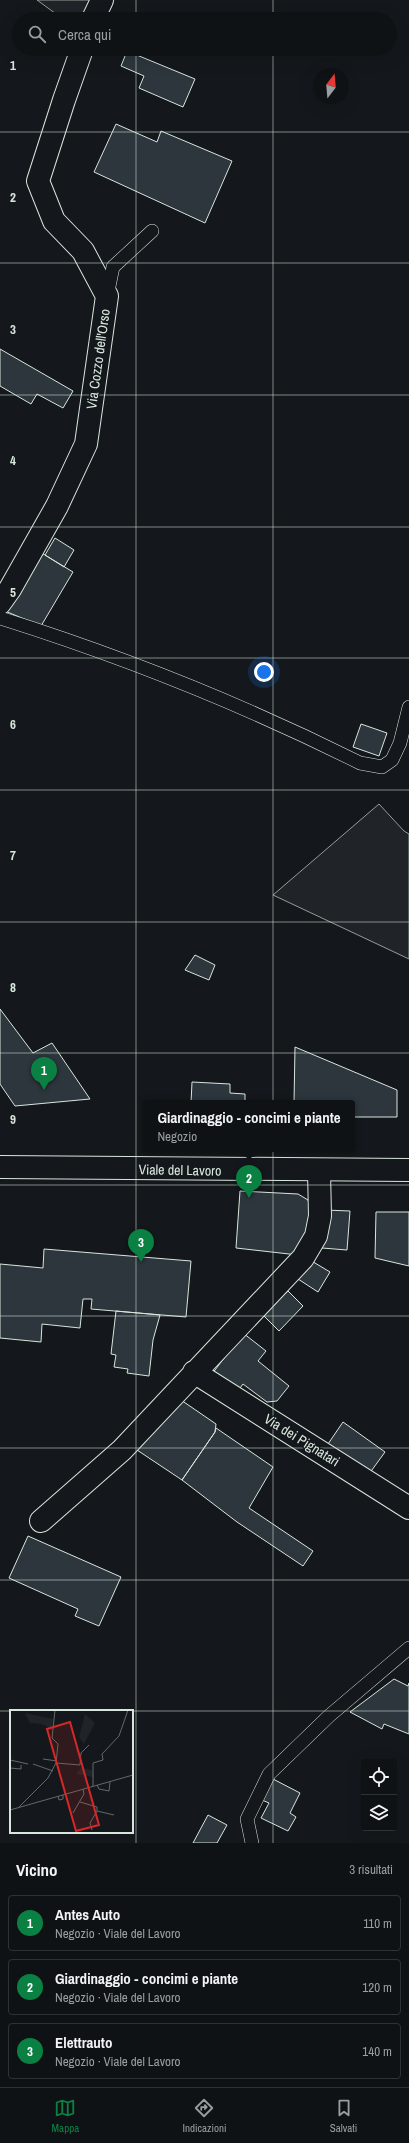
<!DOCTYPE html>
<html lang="it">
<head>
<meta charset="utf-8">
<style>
  :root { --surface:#0f1215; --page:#181b1e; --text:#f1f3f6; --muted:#9b9ea0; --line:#2f3234; --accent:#0b8043 }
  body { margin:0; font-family:"Archivo Narrow",sans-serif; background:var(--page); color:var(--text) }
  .controls { position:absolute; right:12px; bottom:12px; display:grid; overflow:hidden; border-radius:4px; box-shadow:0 4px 16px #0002 }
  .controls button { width:36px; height:36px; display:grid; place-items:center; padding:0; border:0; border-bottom:1px solid var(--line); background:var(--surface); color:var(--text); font:20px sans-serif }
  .compass { position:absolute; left:313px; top:68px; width:36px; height:36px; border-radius:50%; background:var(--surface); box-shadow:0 4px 16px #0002; rotate:16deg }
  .you { position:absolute; left:264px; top:672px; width:14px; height:14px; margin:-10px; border:3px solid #fff; border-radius:50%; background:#1a73e8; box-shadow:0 0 0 6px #1a73e833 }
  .badge { display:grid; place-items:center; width:26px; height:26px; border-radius:50%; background:var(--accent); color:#fff; font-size:13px; font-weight:700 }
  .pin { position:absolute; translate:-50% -33px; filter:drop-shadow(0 1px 2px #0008) }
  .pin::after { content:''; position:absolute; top:21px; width:14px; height:12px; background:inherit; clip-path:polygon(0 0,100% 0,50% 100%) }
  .popup { position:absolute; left:143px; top:1100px; width:212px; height:52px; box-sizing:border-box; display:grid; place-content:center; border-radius:4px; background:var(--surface); filter:drop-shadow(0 1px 3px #0005); font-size:13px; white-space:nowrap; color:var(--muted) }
  .popup b { font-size:15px; color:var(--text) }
  .popup::after { content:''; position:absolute; left:50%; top:100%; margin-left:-8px; border:8px solid transparent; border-top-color:var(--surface) }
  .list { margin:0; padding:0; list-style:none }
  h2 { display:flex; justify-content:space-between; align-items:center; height:52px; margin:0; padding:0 16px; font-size:17px }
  h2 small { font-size:13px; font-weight:400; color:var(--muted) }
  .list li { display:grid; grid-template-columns:26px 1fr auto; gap:12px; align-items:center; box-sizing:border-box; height:56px; margin:0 8px 8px; padding:0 8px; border:1px solid var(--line); border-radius:4px }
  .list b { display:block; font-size:15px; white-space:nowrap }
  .list p { margin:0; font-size:13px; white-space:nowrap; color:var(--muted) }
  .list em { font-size:13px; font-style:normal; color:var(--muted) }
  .icon { flex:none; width:22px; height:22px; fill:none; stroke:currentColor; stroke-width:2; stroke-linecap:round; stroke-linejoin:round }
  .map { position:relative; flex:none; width:409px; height:1843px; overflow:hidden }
  .search { position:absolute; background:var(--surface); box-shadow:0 4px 16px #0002; left:12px; right:12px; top:12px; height:44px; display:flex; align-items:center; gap:10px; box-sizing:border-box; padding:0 14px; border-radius:22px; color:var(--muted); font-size:15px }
  .sheet { height:244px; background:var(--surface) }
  nav { display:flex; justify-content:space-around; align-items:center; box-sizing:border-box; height:56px; border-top:1px solid var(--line); background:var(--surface); font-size:11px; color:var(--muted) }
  nav a { display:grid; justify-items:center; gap:2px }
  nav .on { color:var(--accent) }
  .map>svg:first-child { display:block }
  .green { fill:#202428; stroke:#939e99 }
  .building { fill:#2c363c; stroke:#d8e6dc }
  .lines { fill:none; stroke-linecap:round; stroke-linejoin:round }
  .service-casing { stroke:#d8e6dc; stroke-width:14 }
  .minor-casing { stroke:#d8e6dc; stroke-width:24 }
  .primary-casing { stroke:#d8e6dc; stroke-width:24 }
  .service { stroke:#14181c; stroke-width:13 }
  .minor { stroke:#14181c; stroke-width:22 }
  .primary { stroke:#14181c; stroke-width:22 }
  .grid { fill:none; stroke:#d8e6dc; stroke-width:1; stroke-opacity:0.55 }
  .labels { text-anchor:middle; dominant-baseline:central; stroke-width:3; stroke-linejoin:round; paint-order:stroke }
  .street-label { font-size:14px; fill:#d8e6dc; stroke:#14181c }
  .inset-road { fill:none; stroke:#626a69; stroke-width:1 }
  .view { fill:#d62828; fill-opacity:0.15; stroke:#d62828; stroke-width:2 }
  .inset-edge { fill:none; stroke:#d8e6dc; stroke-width:2 }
  .grid-label { font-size:13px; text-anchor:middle; font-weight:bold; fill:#d8e6dc; stroke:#14181c; stroke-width:3; stroke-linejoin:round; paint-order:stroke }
</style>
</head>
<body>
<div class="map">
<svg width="409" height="1843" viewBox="0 0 409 1843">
  <rect width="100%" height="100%" fill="#14181c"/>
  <path class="green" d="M37,0H94L85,19H63Z
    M379,804L404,831L409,834V959L273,895Z"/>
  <path class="building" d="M127,51L195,79L183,107L139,88L144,76L121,66Z
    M116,124L157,142L161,131L232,161L205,223L94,172Z
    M0,349L73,391L63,408L37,394L31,404L0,386Z
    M55,538L74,550L64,567L45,555Z
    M40,552L73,572L41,626L5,611Z
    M361,724L387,733L379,756L353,747Z
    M195,955L215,965L209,980L185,970Z
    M0,1009L33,1053L52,1043L90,1099L15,1106L0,1084Z
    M295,1047L397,1090V1117H352V1103H294Z
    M192,1082L230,1084V1093L245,1094V1103H191Z
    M240,1191L298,1194L308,1200L315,1224L298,1255L236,1248Z
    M325,1210L350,1211L347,1250L322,1248Z
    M376,1212H409V1266L375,1258Z
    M44,1249L191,1261L186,1317L91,1309L92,1299H83L80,1328L42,1324L41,1342L0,1338V1264L43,1268Z
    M310,1260L330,1272L318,1292L298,1279Z
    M288,1291L303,1306L279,1331L263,1315Z
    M116,1311L160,1315L153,1340L149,1376L127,1373L128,1369L114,1367L116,1355L111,1354Z
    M243,1333L266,1351L258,1361L289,1386L277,1401L267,1402L243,1384L237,1392L212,1374Z
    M181,1400L216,1424L215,1432L182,1480L137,1450Z
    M343,1422L385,1452L369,1474L328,1444Z
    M216,1428L273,1467L249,1508L313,1551L303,1566L237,1522L182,1480L215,1432Z
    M28,1536L121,1577L99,1626L75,1616L78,1609L9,1578Z
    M394,1679L408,1686L409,1683V1734L384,1724L382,1729L350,1712Z
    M273,1779L300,1793L290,1813L296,1817L288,1831L261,1818L269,1803L262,1800Z
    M208,1815L227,1825L217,1843H193Z"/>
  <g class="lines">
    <g class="service-casing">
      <path id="service" d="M107,296L113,267L152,231
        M0,618C124,657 244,705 360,763L382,767L392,760L400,743L409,707
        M252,1843L247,1819L269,1774L329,1716L409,1648"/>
    </g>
    <g class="minor-casing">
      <path id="minor" d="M93,19L102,0
        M0,603L10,589L57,506L86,444L107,296L83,251L54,221L38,181L64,100L82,49
        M194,1372L409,1508
        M41,1521L122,1450L303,1258L316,1236L320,1216L319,1171"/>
    </g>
    <g class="primary-casing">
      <path id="primary" d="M0,1167L409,1170"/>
    </g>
    <use href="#service" class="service"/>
    <use href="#minor" class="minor"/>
    <use href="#primary" class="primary"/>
  </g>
  <path class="grid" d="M136,0V19M273,0V19M136,49V1843M273,49V1843M0,132H409M0,263H409M0,395H409M0,527H409M0,658H409M0,790H409M0,922H409M0,1053H409M0,1185H409M0,1316H409M0,1448H409M0,1580H409M0,1711H11M132,1711H409"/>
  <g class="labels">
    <g class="street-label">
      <text transform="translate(98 359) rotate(-82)">Via Cozzo dell'Orso</text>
      <text transform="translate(180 1170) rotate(1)">Viale del Lavoro</text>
      <text transform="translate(302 1440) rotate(32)">Via dei Pignatari</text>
    </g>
  </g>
  <g transform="translate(10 1710)">
    <rect width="123" height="123" fill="#14181c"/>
    <path d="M15,3L43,9L42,19L31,14L20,13ZM75,4L85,13L74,34L69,27ZM71,58L82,60L84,67L66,64Z" fill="#202428"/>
    <path class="inset-road" d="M33,49L47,51M0,50L18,54M46,53L70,55L71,43L79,35M23,54L43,61M0,58L11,59V55M87,75L89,79L99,81L100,72M83,76V53L93,50L92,44L109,26L118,0M48,86L49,90L53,89V85M70,92L87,97V101M9,97L38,68L46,53L48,34L42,28L45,0M0,100L123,65M87,101L104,105M63,103L74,84L73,79M82,120L80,113L87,101"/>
    <path class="view" d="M60,12L89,115L66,121L37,19Z"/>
    <rect width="123" height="123" class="inset-edge"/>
  </g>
  <g class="grid-label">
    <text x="13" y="70">1</text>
    <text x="13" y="202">2</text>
    <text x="13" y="334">3</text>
    <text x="13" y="465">4</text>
    <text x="13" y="597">5</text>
    <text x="13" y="729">6</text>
    <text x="13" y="860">7</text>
    <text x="13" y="992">8</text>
    <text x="13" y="1124">9</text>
  </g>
</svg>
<div class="controls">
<button><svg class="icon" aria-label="locate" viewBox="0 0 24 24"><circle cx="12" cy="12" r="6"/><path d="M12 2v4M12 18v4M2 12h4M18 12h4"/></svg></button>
<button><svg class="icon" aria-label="layers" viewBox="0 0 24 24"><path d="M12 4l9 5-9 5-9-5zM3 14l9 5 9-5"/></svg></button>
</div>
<svg class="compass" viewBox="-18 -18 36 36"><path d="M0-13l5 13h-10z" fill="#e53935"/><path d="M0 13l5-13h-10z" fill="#9b9ea0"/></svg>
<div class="you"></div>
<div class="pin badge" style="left:44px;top:1090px">1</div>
<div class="pin badge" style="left:249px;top:1198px">2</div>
<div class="popup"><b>Giardinaggio - concimi e piante</b>Negozio</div>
<div class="pin badge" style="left:141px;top:1262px">3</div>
<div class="search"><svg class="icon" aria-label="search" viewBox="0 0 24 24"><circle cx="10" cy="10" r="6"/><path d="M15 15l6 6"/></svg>Cerca qui</div>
</div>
<section class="sheet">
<h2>Vicino<small>3 risultati</small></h2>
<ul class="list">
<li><span class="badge">1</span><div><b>Antes Auto</b><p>Negozio · Viale del Lavoro</p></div><em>110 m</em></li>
<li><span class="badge">2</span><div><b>Giardinaggio - concimi e piante</b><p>Negozio · Viale del Lavoro</p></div><em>120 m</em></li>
<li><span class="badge">3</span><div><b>Elettrauto</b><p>Negozio · Viale del Lavoro</p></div><em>140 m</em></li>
</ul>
</section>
<nav>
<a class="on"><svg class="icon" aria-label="map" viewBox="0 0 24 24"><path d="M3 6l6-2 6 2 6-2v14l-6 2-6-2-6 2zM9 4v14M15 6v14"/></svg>Mappa</a>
<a><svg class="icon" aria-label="directions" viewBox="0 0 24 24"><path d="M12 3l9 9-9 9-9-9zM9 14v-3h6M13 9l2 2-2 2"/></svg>Indicazioni</a>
<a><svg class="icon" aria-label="saved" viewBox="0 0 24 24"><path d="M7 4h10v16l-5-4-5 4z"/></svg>Salvati</a>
</nav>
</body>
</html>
